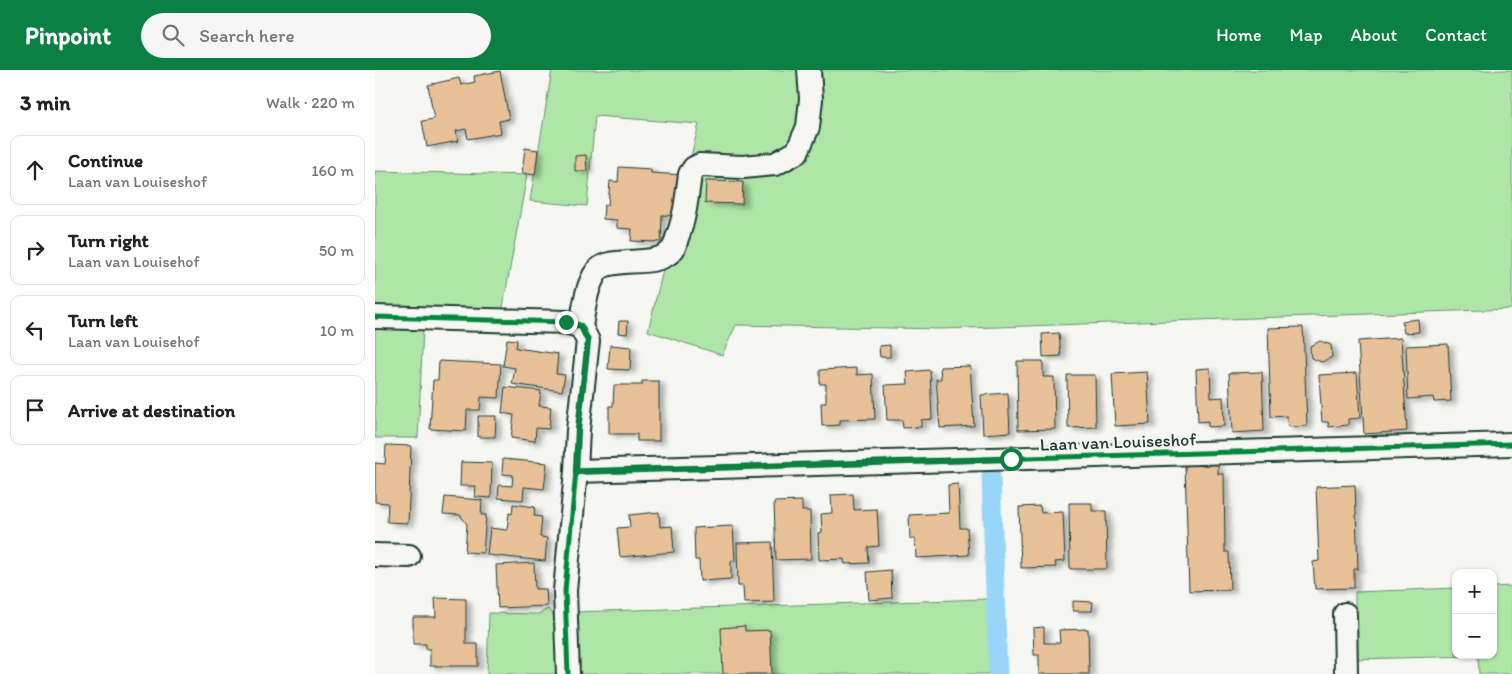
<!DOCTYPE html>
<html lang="en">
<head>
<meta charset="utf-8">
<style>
  :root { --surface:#fff; --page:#f6f6f6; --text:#222; --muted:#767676; --line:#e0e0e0; --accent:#0b8043 }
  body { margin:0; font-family:Itim,sans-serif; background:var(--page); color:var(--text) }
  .controls { position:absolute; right:15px; bottom:15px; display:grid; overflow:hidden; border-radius:10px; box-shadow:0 1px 4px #0004 }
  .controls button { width:45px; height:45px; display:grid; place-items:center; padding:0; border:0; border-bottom:1px solid var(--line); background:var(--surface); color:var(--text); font:25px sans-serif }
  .stop { position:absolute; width:15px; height:15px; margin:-11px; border:4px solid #0b8043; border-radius:50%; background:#fff }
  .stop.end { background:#0b8043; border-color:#fff; box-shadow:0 1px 5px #0008 }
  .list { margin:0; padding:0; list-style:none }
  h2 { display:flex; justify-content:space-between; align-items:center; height:65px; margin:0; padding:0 20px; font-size:21px }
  h2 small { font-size:16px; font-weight:400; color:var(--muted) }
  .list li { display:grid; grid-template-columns:32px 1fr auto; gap:15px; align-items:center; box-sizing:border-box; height:70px; margin:0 10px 10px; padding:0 10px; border:1px solid var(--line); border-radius:10px }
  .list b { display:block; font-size:19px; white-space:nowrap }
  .list p { margin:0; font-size:16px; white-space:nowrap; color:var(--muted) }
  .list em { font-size:16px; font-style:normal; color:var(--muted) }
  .icon { flex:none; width:28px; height:28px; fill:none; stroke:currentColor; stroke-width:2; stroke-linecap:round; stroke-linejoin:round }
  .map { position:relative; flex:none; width:1137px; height:604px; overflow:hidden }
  header { display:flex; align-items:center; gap:30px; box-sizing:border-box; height:70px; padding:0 25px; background:var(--accent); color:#fff }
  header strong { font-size:24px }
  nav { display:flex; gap:28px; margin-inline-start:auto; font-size:18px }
  .search { width:350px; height:45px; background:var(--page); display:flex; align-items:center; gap:12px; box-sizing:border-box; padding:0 18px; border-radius:28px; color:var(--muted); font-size:19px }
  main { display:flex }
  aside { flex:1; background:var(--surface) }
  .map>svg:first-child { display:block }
  .green { fill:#afe6a8; stroke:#67926e }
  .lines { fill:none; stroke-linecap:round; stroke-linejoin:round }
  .canal { stroke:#98d6f9; stroke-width:19 }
  .building { fill:#e9c199; stroke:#1f3d34; filter:url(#shadow) }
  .minor-casing { stroke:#1f3d34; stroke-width:26 }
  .minor { stroke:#f6f6f2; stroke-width:22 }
  .cycleway-casing { stroke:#f6f6f2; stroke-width:8 }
  .cycleway { stroke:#00873e; stroke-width:5 }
  .route { stroke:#0b8043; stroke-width:6 }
  .labels { text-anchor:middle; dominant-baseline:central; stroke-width:5; stroke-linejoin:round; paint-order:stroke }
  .street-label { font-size:18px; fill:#1f3d34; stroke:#f6f6f2 }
</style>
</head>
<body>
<header>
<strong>Pinpoint</strong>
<div class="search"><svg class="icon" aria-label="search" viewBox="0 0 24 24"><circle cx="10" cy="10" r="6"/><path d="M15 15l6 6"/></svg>Search here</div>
<nav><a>Home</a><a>Map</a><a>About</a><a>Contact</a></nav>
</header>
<main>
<aside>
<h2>3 min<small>Walk · 220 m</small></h2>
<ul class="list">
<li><svg class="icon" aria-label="ahead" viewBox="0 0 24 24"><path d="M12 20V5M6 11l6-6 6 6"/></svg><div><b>Continue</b><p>Laan van Louiseshof</p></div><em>160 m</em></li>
<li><svg class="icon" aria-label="right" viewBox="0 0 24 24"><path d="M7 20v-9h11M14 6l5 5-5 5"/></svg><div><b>Turn right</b><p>Laan van Louisehof</p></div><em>50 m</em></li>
<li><svg class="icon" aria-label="left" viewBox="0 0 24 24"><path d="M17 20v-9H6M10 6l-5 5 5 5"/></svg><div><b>Turn left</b><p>Laan van Louisehof</p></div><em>10 m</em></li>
<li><svg class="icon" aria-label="arrive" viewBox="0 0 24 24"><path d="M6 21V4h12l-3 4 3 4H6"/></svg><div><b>Arrive at destination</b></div></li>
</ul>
</aside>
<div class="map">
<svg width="1137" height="604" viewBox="0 0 1137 604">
  <defs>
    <filter id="shadow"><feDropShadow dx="5.5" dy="3" stdDeviation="2.5" flood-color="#0004"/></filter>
  </defs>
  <rect width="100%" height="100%" fill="#f6f6f2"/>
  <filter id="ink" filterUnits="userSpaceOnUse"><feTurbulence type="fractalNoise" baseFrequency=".02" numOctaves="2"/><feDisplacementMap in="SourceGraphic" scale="10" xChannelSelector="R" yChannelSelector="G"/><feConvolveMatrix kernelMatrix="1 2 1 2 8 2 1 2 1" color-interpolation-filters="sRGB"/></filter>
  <g filter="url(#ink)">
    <path class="green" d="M177,0H1137V239L566,259L361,255L347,285L273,261L324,54L220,46L212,136L155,131Z
      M0,101L152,105L127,242L0,239Z
      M0,256L48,258L43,368H0Z
      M1137,516V604H1104L1103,586L980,589V522L1081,518V585H1118V517Z
      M613,529L615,604H198L197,542Z
      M173,539C187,550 185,587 187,604H112L114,543L163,544Z"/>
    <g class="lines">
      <path class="canal" d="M616,407L623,604"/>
    </g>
    <path class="building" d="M125,1L134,49L124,51L126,63L93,69L91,59L81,61L83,71L52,77L47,51L59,49L53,15L84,8L86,15L100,12L99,6Z
      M150,78L163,80L160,105L147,103Z
      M211,85L212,101H200V86Z
      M244,97L276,99V103L309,105L306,146L287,145L286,172L256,171L257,159L242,158V150L228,149L229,135H233L235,111L243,112Z
      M331,111L368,112L367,134L330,133Z
      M1043,249L1044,262L1029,263L1027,251Z
      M244,251H253L252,264L243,263Z
      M928,257L932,356L913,357L912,346L896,347L893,258Z
      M684,263L686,286L668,287L667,264Z
      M1026,268L1032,361L989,364L983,271Z
      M132,269L142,270L141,278L183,284L181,304L190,305L187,321L137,314L140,298L128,296Z
      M945,271L956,275L957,287L947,292L936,288L935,276Z
      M1073,274L1076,331L1059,332L1058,327L1033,329L1031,276Z
      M235,275L256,277L255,300L233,299Z
      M515,275V287H505L504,276Z
      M64,291L126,294L124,328L106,327L105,340H92L91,361L55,359L58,310H63Z
      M642,291H668V307H679L680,359L643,360Z
      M595,296L599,356L565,358L561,309H566L565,297Z
      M482,298V305L498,304L500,349L465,350V355L447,356L446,333H451V314H445V300Z
      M835,298L836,328L848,327L849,356L833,357V351L823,352L821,299Z
      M555,300L557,349L546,350V357L528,358L527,350H512L510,315L533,314L532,302Z
      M772,302L775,354L740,356L737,304Z
      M887,302L889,361L857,363L854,303Z
      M982,303L985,348L973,349V355L954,357L953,352H947L944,305Z
      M692,305H720L721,357L693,358Z
      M267,311H284V371H262V364H234V336H238L239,315H267Z
      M130,317L166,321L164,336L176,337L174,359L161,358L160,371L136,368L139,345L127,343Z
      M633,323L635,362L608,364L606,325Z
      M103,346H121L120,367H103Z
      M11,375L36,376L33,453L12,452L13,433L0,432V393L10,394Z
      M128,389L172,393L169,419L149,417L148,430L123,428L124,415L137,416L138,405L127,404Z
      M86,392L117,393L116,428L100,427L101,416H85Z
      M843,394V404H849L850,482H854L855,520L814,521L810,395Z
      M583,414L585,458H592L594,485L541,488L540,469H535L534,445L574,443L573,415Z
      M980,415L983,499H979V518L940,519L938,492L944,491L941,417Z
      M478,424L479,440L502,439L504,476L493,477L494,493L470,494L469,489L444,490L443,463L447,462L446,444L457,443L456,425Z
      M70,427L107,430L106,445H111L108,483L90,482L92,454L85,445L68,444Z
      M427,431V441H435L436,489L401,490L399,432Z
      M694,433H717V441H731L732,499H695Z
      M138,434L160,437L159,446L167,447L165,467L172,468L170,491L112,485L115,458L132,460L134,443L137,444Z
      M665,436L666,443L688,442L690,491L680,492L681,497L646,498L644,437Z
      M284,442L285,457L297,456L299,482L245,487L242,458L255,457L254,445Z
      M358,456L360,491H356V509L325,511L324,490H320L319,458Z
      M397,472L399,532L369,533L368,516H363L362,473Z
      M159,493L160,519H171L172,536L123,538L121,495Z
      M516,500L517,528L494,530L492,502Z
      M60,528L91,529V574H103V596H55V579H51V574H38V547H61Z
      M698,531L718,532L717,541H698Z
      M370,556V561L395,560L397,604H348L346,558Z
      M669,557V573H685L684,560L713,559L714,604H664V585H659L658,558Z"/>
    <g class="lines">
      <g class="minor-casing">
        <path id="minor" d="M0,247L191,252L206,257L213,271L203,360L201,401L190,521L193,604
          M206,257C209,239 211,216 222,201C236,184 283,200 298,179C300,176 301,172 302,168C310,148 312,126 315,104L319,98L325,95L368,97L400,94L422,82L433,57L436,29L434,0
          M201,401L1137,374
          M0,485L34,486
          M970,544L971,604"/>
      </g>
      <use href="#minor" class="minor"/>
      <g class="cycleway-casing">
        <path id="cycleway" d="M0,247L191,252L206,257L213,271L203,360L201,401L190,521L193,604
          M201,401L1137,374"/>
      </g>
      <use href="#cycleway" class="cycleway"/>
    </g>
  </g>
  <g class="lines" filter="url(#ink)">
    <path class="route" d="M191,252L206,256L213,271L203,360L201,402L636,389"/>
  </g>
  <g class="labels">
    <g class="street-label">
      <text transform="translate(743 372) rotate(-2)">Laan van Louiseshof</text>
    </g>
  </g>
</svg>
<div class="controls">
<button>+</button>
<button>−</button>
</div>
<div class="stop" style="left:636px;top:389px"></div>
<div class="stop end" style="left:191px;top:252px"></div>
</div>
</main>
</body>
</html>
